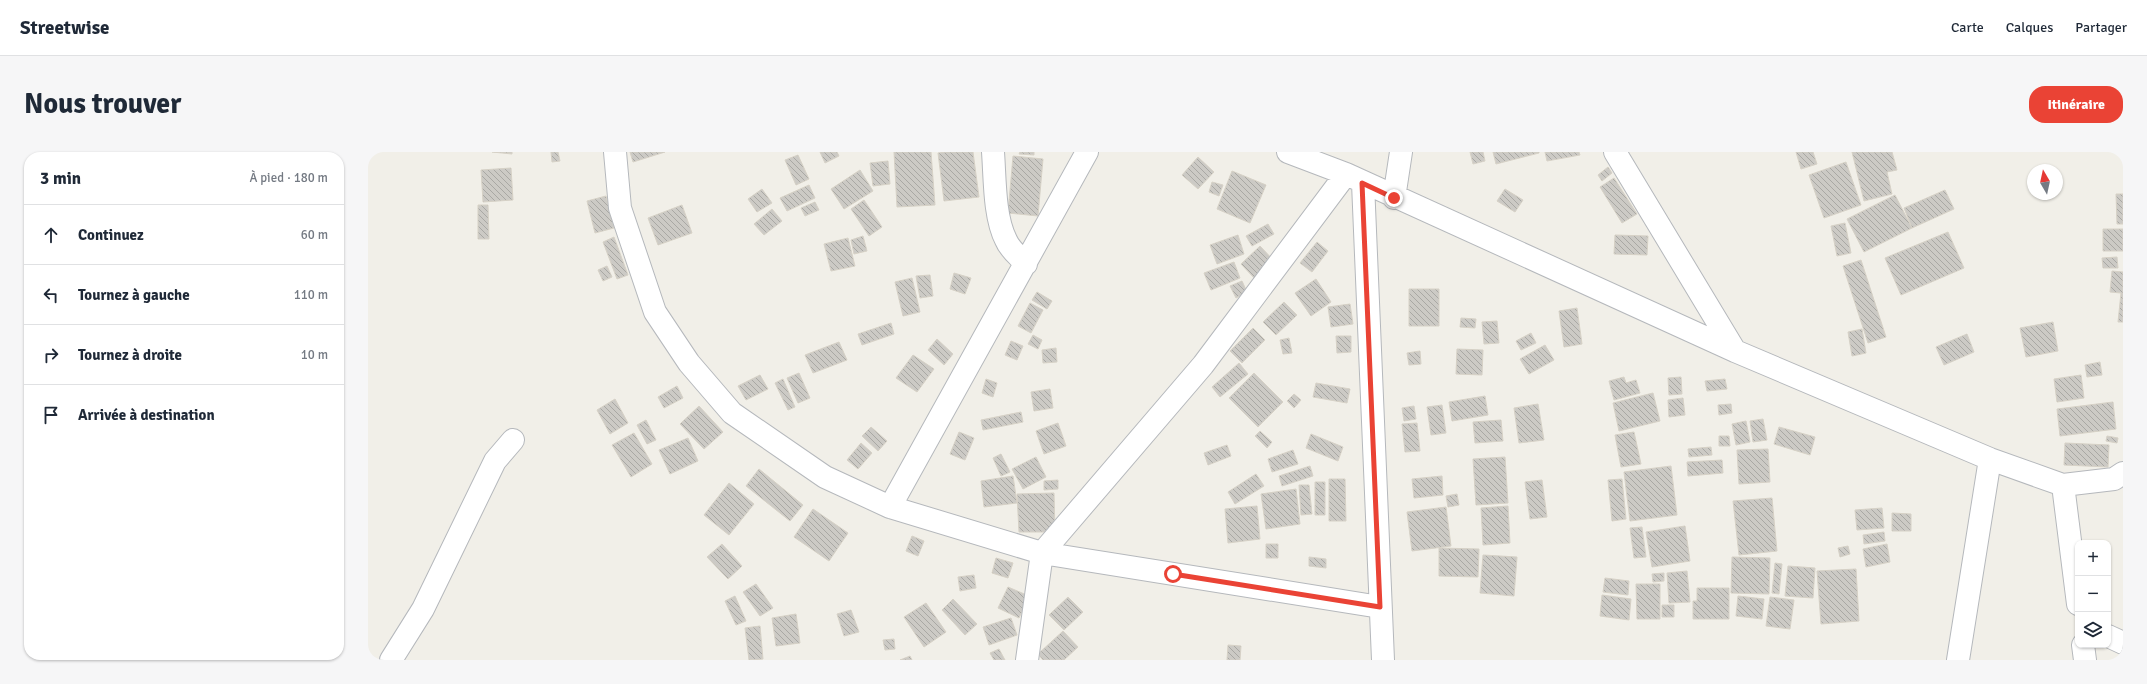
<!DOCTYPE html>
<html lang="fr">
<head>
<meta charset="utf-8">
<style>
  :root { --surface:#fff; --page:#f6f6f7; --text:#1f2937; --muted:#747a83; --line:#e0e1e3; --accent:#ea4335 }
  body { margin:0; font-family:Signika,sans-serif; background:var(--page); color:var(--text) }
  .controls { position:absolute; right:12px; bottom:12px; display:grid; overflow:hidden; border-radius:8px; box-shadow:0 1px 3px #0004 }
  .controls button { width:36px; height:36px; display:grid; place-items:center; padding:0; border:0; border-bottom:1px solid var(--line); background:var(--surface); color:var(--text); font:20px sans-serif }
  .compass { position:absolute; left:1659px; top:12px; width:36px; height:36px; border-radius:50%; background:var(--surface); box-shadow:0 1px 3px #0004; rotate:351deg }
  .stop { position:absolute; width:12px; height:12px; margin:-9px; border:3px solid #ea4335; border-radius:50%; background:#fff }
  .stop.end { background:#ea4335; border-color:#fff; box-shadow:0 1px 4px #0008 }
  .list { margin:0; padding:0; list-style:none }
  h2 { display:flex; justify-content:space-between; align-items:center; height:52px; margin:0; padding:0 16px; font-size:17px }
  h2 small { font-size:13px; font-weight:400; color:var(--muted) }
  .list li { display:grid; grid-template-columns:26px 1fr auto; gap:12px; align-items:center; box-sizing:border-box; height:60px; padding:0 16px; border-top:1px solid var(--line) }
  .list b { display:block; font-size:15px; white-space:nowrap }
  .list em { font-size:13px; font-style:normal; color:var(--muted) }
  .icon { flex:none; width:22px; height:22px; fill:none; stroke:currentColor; stroke-width:2; stroke-linecap:round; stroke-linejoin:round }
  .map { position:relative; flex:none; width:1755px; height:508px; overflow:hidden; border-radius:16px }
  header { display:flex; align-items:center; gap:24px; box-sizing:border-box; height:56px; padding:0 20px; background:var(--surface); border-bottom:1px solid var(--line) }
  header strong { font-size:19px }
  nav { display:flex; gap:22px; margin-inline-start:auto; font-size:14px }
  .intro { display:flex; align-items:center; justify-content:space-between; box-sizing:border-box; height:96px; padding:0 24px }
  h1 { margin:0; font-size:28px }
  .button { padding:10px 18px; border-radius:16px; background:var(--accent); color:#fff; font-size:14px; font-weight:700 }
  main { display:flex; gap:24px; padding:0 24px }
  aside { flex:1; background:var(--surface); border-radius:16px; box-shadow:0 1px 3px #0004 }
  .map>svg:first-child { display:block }
  .building { fill:url(#building-back-hatch); stroke:#d6d1c6 }
  .lines { fill:none; stroke-linecap:round; stroke-linejoin:round }
  .street-casing { stroke:#b5b8bc; stroke-width:24 }
  .street { stroke:#fff; stroke-width:22 }
  .route { stroke:#ea4335; stroke-width:5 }
</style>
</head>
<body>
<header>
<strong>Streetwise</strong>
<nav><a>Carte</a><a>Calques</a><a>Partager</a></nav>
</header>
<div class="intro"><h1>Nous trouver</h1><a class="button">Itinéraire</a></div>
<main>
<aside>
<h2>3 min<small>À pied · 180 m</small></h2>
<ul class="list">
<li><svg class="icon" aria-label="ahead" viewBox="0 0 24 24"><path d="M12 20V5M6 11l6-6 6 6"/></svg><div><b>Continuez</b></div><em>60 m</em></li>
<li><svg class="icon" aria-label="left" viewBox="0 0 24 24"><path d="M17 20v-9H6M10 6l-5 5 5 5"/></svg><div><b>Tournez à gauche</b></div><em>110 m</em></li>
<li><svg class="icon" aria-label="right" viewBox="0 0 24 24"><path d="M7 20v-9h11M14 6l5 5-5 5"/></svg><div><b>Tournez à droite</b></div><em>10 m</em></li>
<li><svg class="icon" aria-label="arrive" viewBox="0 0 24 24"><path d="M6 21V4h12l-3 4 3 4H6"/></svg><div><b>Arrivée à destination</b></div></li>
</ul>
</aside>
<div class="map">
<svg width="1755" height="508" viewBox="0 0 1755 508">
  <defs>
    <pattern id="building-back-hatch" width="6" height="6" patternUnits="userSpaceOnUse"><rect width="6" height="6" fill="#cccac5"/><path d="M-1 5l2 2M0 0l6 6M5-1l2 2" fill="none" stroke="#a9a8a4"/></pattern>
  </defs>
  <rect width="100%" height="100%" fill="#f1efe8"/>
  <path class="building" d="M124,0H144V2Z
    M183,0H190L192,9L184,10Z
    M262,0H297L265,10Z
    M452,0H469L471,4L457,11Z
    M526,0H563L567,53L529,55Z
    M578,0H605L611,45L576,49L570,1Z
    M652,0H666V3L651,2Z
    M1102,0H1115L1117,9L1105,12Z
    M1125,0H1171V1L1128,12Z
    M1177,0H1211L1212,3L1179,9Z
    M1428,0H1445L1449,12L1433,17Z
    M1484,0H1524L1529,18L1519,20L1524,42L1496,49Z
    M430,3L441,27L428,33L417,8Z
    M645,4L675,7L670,64L640,61Z
    M830,5L846,20L830,37L814,23Z
    M520,9L522,32L505,34L502,11Z
    M1478,10L1493,53L1456,66L1441,23Z
    M1240,15L1244,21L1234,29L1230,23Z
    M143,16L145,48L115,50L113,18Z
    M492,18L505,39L476,57L463,37Z
    M864,19L898,33L882,71L849,57Z
    M1246,26L1269,62L1254,71L1232,35Z
    M844,30L855,33L851,44L841,40Z
    M441,33L447,46L419,59L412,46Z
    M394,37L404,51L389,60L380,47Z
    M1137,37L1155,48L1147,60L1129,49Z
    M1577,38L1586,57L1544,76L1536,56Z
    M1748,42H1755V72H1749Z
    M1527,43L1544,76L1496,100L1479,67Z
    M238,44L246,76L227,81L219,49Z
    M496,48L514,75L501,84L483,57Z
    M447,50L451,58L437,64L433,56Z
    M110,53H120L121,87H110Z
    M314,53L324,81L290,93L280,66Z
    M404,57L414,69L396,83L386,72Z
    M1477,71L1483,101L1469,104L1463,74Z
    M900,72L906,82L884,94L878,84Z
    M1735,77H1755V99H1735Z
    M1580,80L1596,116L1533,143L1517,106Z
    M870,83L876,102L849,112L842,93Z
    M1247,83L1280,84L1279,103L1246,102Z
    M495,84L499,99L486,102L483,88Z
    M246,85L260,123L249,127L235,90Z
    M480,86L487,114L463,119L456,92Z
    M949,90L960,99L944,120L932,111Z
    M892,94L907,110L888,128L873,112Z
    M1749,105L1750,116H1735L1734,106Z
    M1493,108L1518,185L1500,191L1475,114Z
    M866,110L872,126L843,138L836,121Z
    M239,114L244,125L235,129L230,118Z
    M1744,119L1755,120V170H1750L1753,141L1742,140Z
    M586,121L603,126L597,142L582,137Z
    M562,123L565,144L552,146L548,124Z
    M544,126L552,160L535,164L527,130Z
    M948,127L963,150L943,164L927,141Z
    M874,129L879,140L868,146L862,134Z
    M1041,137H1071V174H1041Z
    M669,140L684,149L679,157L664,148Z
    M916,150L929,163L908,183L895,170Z
    M662,151L675,158L663,181L650,174Z
    M982,152L985,172L963,175L960,155Z
    M1209,156L1214,192L1196,195L1191,159Z
    M1093,166L1108,167L1107,176L1092,175Z
    M1129,169L1131,191L1116,192L1114,170Z
    M1685,170L1690,199L1658,205L1652,176Z
    M523,171L526,182L494,193L490,182Z
    M885,176L897,188L874,211L862,199Z
    M1494,177L1498,201L1484,204L1480,180Z
    M1163,181L1168,191L1153,198L1148,189Z
    M1599,182L1606,200L1576,213L1568,195Z
    M665,183L674,188L670,197L660,192Z
    M968,184H983V200L969,201Z
    M921,186L924,201L915,202L912,188Z
    M569,187L585,202L576,213L560,198Z
    M643,189L655,194L649,208L637,203Z
    M471,190L479,208L445,221L437,203Z
    M1177,193L1186,208L1161,222L1152,207Z
    M688,196L689,210L675,211L674,198Z
    M1089,197L1115,198L1114,223L1088,222Z
    M1052,199L1053,212L1041,213L1039,201Z
    M545,203L566,217L549,240L528,226Z
    M1732,210L1734,223L1719,225L1717,213Z
    M871,211L880,222L852,245L844,235Z
    M431,221L442,246L430,251L419,226Z
    M886,221L915,250L890,275L861,246Z
    M392,223L400,237L378,248L370,234Z
    M1713,223L1716,246L1689,250L1686,227Z
    M1256,225L1258,231L1268,228L1272,241L1246,248L1241,229Z
    M1313,225L1314,242L1301,243L1300,226Z
    M415,227L427,255L420,258L407,231Z
    M618,227L629,231L625,245L614,241Z
    M1357,227L1359,237L1339,239L1337,229Z
    M948,231L982,237L979,251L945,245Z
    M309,234L315,246L296,256L290,245Z
    M682,237L685,256L666,259L663,240Z
    M1285,241L1292,269L1251,279L1245,251Z
    M926,242L933,248L926,256L919,249Z
    M1117,244L1120,263L1084,269L1081,250Z
    M1315,246L1317,263L1301,265L1300,248Z
    M247,247L260,271L242,282L229,258Z
    M1745,250L1748,277L1692,284L1689,257Z
    M1170,252L1176,288L1151,291L1146,256Z
    M1363,252L1364,261L1351,263L1350,253Z
    M1074,253L1078,281L1063,283L1059,255Z
    M331,254L355,280L336,297L312,272Z
    M1046,254L1048,267L1036,269L1034,256Z
    M653,260L655,270L615,278L613,268Z
    M1395,267L1399,288L1385,290L1382,269Z
    M278,268L288,288L279,292L269,273Z
    M1133,268L1135,289L1107,291L1105,270Z
    M1378,269L1382,290L1368,293L1364,272Z
    M690,271L698,294L676,302L668,279Z
    M1049,271L1052,299L1037,300L1034,272Z
    M503,275L519,289L510,299L494,284Z
    M1411,275L1447,285L1442,303L1406,292Z
    M892,279L904,290L899,296L887,284Z
    M591,280L606,286L597,308L582,302Z
    M1266,280L1273,312L1253,315L1247,283Z
    M266,281L284,312L263,325L244,293Z
    M943,282L975,295L970,309L938,296Z
    M1351,284H1361L1362,294H1351Z
    M1739,284L1750,286L1749,291L1738,289Z
    M320,286L330,309L302,322L291,298Z
    M493,291L504,301L490,317L479,308Z
    M1697,291L1741,293L1740,315L1696,313Z
    M859,293L863,304L840,313L836,301Z
    M1343,295L1344,303L1321,305L1320,297Z
    M1400,297L1402,330L1371,332L1369,298Z
    M925,298L930,312L904,320L900,307Z
    M633,302L642,320L633,324L625,306Z
    M668,305L678,325L655,337L644,317Z
    M1137,305L1140,351L1108,353L1105,307Z
    M1354,308L1355,321L1320,324L1319,310Z
    M942,314L945,324L914,334L911,324Z
    M1303,314L1309,363L1262,369L1256,320Z
    M391,317L435,353L422,369L378,334Z
    M888,322L896,334L867,352L860,340Z
    M645,324L649,351L616,355L613,329Z
    M1074,324L1075,343L1046,346L1044,327Z
    M961,327H977L978,369H961Z
    M1254,327L1258,367L1244,369L1240,328Z
    M690,328V337L676,338V329Z
    M1174,328L1179,365L1162,367L1157,330Z
    M947,330H957V363H947Z
    M361,331L386,352L361,383L336,363Z
    M931,333H941L944,362L933,363Z
    M928,337L932,372L898,377L893,342Z
    M686,341L687,380H651L649,342Z
    M1089,342L1091,353L1080,355L1078,344Z
    M1404,346L1409,399L1371,403L1365,349Z
    M889,354L892,387L860,391L857,357Z
    M1140,354L1142,391L1115,393L1113,356Z
    M1078,355L1083,394L1044,399L1039,360Z
    M1514,356L1516,376L1489,378L1487,358Z
    M445,357L480,381L461,409L426,385Z
    M1524,361L1543,362V379H1524Z
    M1317,374L1322,409L1284,415L1278,380Z
    M1274,375L1278,405L1266,406L1262,376Z
    M1516,380L1517,389L1496,392L1495,383Z
    M544,384L556,389L550,404L538,399Z
    M354,392L374,414L360,427L339,405Z
    M898,392H910V406H898Z
    M1519,392L1522,410L1498,415L1495,397Z
    M1480,394L1482,402L1472,405L1470,396Z
    M1071,396L1111,397L1110,425L1071,424Z
    M1115,403L1149,405L1146,444L1112,441Z
    M941,405L958,407V416L941,414Z
    M1364,405L1402,406L1401,442L1363,441Z
    M628,406L645,411L640,426L624,421Z
    M1407,411L1414,412L1411,442L1404,441Z
    M1420,414L1447,416L1445,446L1417,444Z
    M1488,417L1491,469L1453,472L1449,419Z
    M1319,419L1322,450L1301,451L1299,421Z
    M1296,421V429L1285,430L1284,422Z
    M606,423L608,436L592,439L590,425Z
    M1237,426L1261,429L1260,443L1235,440Z
    M388,432L405,456L392,464L375,440Z
    M1268,432H1292V467H1269Z
    M640,435L661,444L651,466L630,456Z
    M1329,436H1361V467H1325V449H1329Z
    M1234,443L1263,447L1261,468L1232,464Z
    M367,444L378,469L368,473L357,449Z
    M1370,444L1396,447L1394,467L1368,464Z
    M700,445L715,460L696,478L681,463Z
    M1402,445L1426,448L1422,477L1398,474Z
    M585,447L609,472L597,483L574,458Z
    M558,451L578,480L556,495L536,465Z
    M1294,453H1306V465H1294Z
    M483,458L491,480L476,484L469,462Z
    M428,462L432,491L408,494L404,466Z
    M643,466L649,483L621,493L615,475Z
    M392,474L395,507L381,508L377,476Z
    M695,479L710,495L696,508H675L670,502Z
    M526,487L527,497L517,498L515,488Z
    M860,493L873,494L872,508H859Z
    M631,497L637,508H626L622,501Z
    M542,504L544,508H532Z"/>
  <g class="lines">
    <g class="street-casing">
      <path id="street" d="M247,0L252,56L287,160L321,211L364,261L457,325L522,355L674,401L1012,455
        M625,0C627,26 626,65 638,88C642,98 651,104 658,112
        M920,0L978,22L1367,199L1622,307L1695,333L1746,327L1755,321
        M1247,0L1367,199
        M995,31L1015,508
        M1026,46L1033,0
        M1695,333L1710,452
        M522,355L719,0
        M1740,484L1755,491
        M1715,493L1717,508
        M23,508L55,457L127,309L145,288
        M659,508L674,401L835,213L978,22
        M1590,508L1622,307"/>
    </g>
    <use href="#street" class="street"/>
  </g>
  <g class="lines">
    <path class="route" d="M805,422L1012,455L994,31L1026,46"/>
  </g>
</svg>
<div class="controls">
<button>+</button>
<button>−</button>
<button><svg class="icon" aria-label="layers" viewBox="0 0 24 24"><path d="M12 4l9 5-9 5-9-5zM3 14l9 5 9-5"/></svg></button>
</div>
<svg class="compass" viewBox="-18 -18 36 36"><path d="M0-13l5 13h-10z" fill="#e53935"/><path d="M0 13l5-13h-10z" fill="#747a83"/></svg>
<div class="stop" style="left:805px;top:422px"></div>
<div class="stop end" style="left:1026px;top:46px"></div>
</div>
</main>
</body>
</html>
